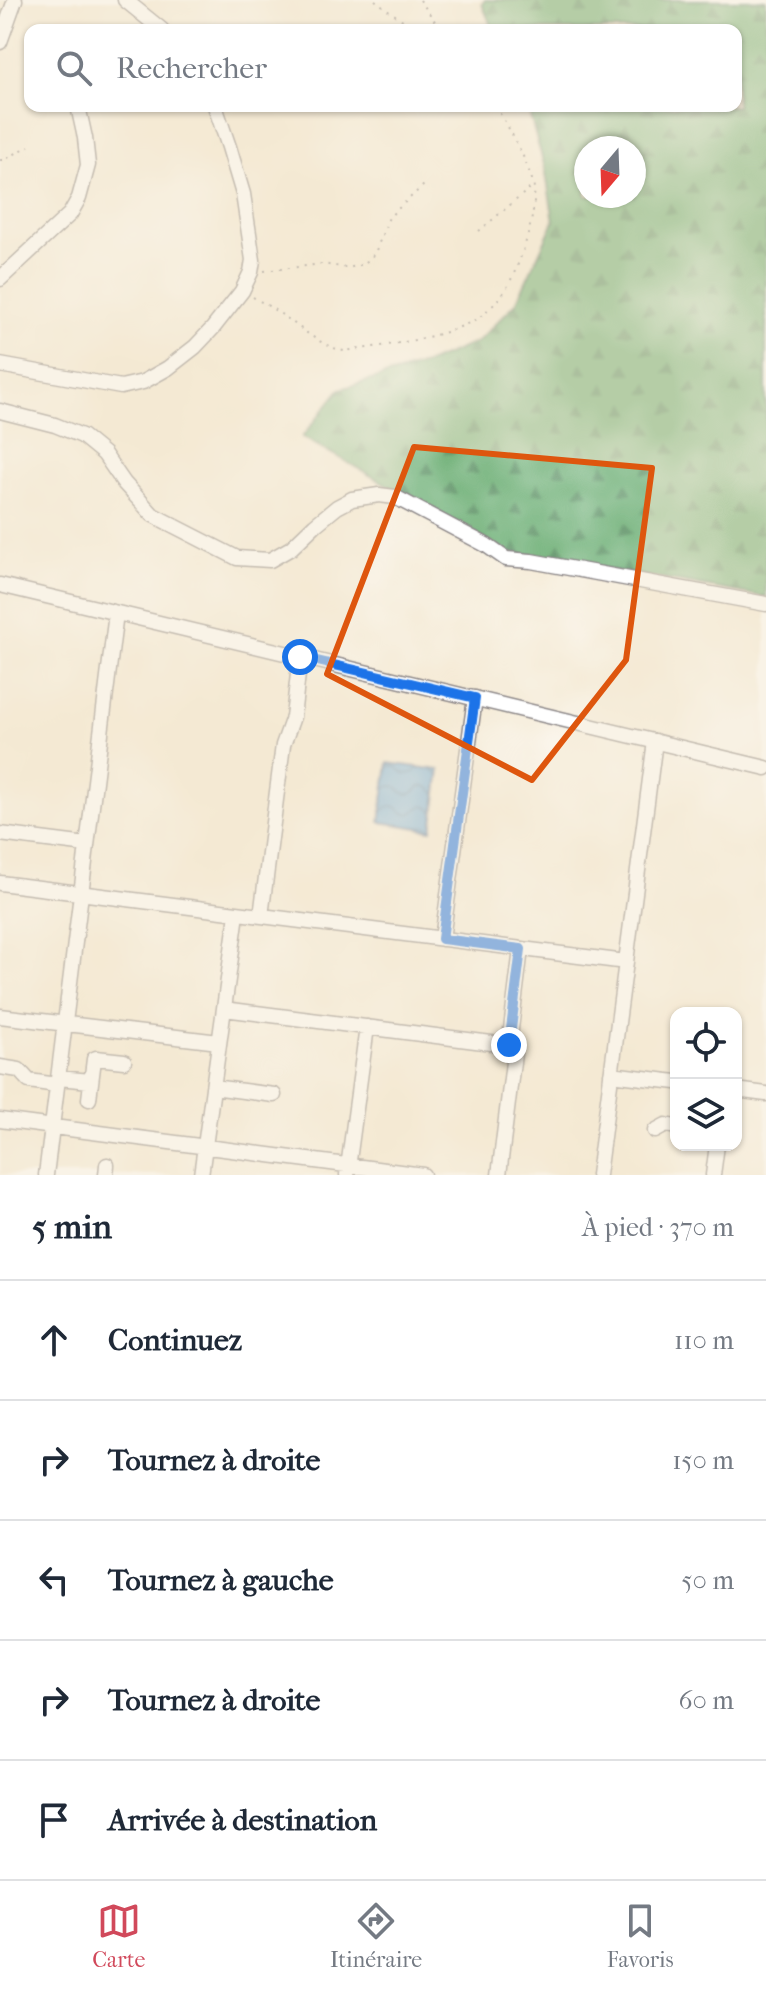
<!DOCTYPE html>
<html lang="fr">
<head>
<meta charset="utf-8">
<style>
  :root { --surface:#fff; --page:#f6f6f7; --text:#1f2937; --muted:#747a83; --line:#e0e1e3; --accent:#d1495b }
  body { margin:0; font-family:"IM FELL French Canon",serif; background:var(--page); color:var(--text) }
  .controls { position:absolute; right:24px; bottom:24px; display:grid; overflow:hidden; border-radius:16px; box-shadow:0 2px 6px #0004 }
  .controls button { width:72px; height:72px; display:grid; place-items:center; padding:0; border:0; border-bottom:2px solid var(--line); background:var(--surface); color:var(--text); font:40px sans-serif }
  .compass { position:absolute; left:574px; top:136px; width:72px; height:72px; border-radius:50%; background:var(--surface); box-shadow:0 2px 6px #0004; rotate:199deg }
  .stop { position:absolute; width:24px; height:24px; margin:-18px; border:6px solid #1a73e8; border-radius:50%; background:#fff }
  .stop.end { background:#1a73e8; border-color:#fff; box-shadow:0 2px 8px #0008 }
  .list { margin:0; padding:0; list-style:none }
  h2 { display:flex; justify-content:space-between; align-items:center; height:104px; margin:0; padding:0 32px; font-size:34px }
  h2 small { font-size:26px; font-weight:400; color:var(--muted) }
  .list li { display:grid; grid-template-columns:52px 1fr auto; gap:24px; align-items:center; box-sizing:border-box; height:120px; padding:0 32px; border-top:2px solid var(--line) }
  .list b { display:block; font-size:30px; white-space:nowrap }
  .list em { font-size:26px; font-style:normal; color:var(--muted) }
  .icon { flex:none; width:44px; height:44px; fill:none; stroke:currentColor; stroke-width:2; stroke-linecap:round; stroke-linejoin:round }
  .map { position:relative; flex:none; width:766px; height:1175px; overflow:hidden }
  .search { position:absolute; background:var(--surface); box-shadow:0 2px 6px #0004; left:24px; right:24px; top:24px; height:88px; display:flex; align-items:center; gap:20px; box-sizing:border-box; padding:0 28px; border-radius:16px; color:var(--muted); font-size:30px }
  .sheet { height:704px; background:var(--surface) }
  nav { display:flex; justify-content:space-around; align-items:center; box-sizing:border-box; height:112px; border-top:2px solid var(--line); background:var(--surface); font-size:22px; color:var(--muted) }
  nav a { display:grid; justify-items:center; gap:4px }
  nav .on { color:var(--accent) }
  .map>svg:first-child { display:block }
  .forest { fill:url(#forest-firs); stroke:#456756; stroke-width:2; fill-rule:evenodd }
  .water { fill:url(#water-waves); stroke:#436389; stroke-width:2 }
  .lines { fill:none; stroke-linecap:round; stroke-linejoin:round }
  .minor-casing { stroke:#8b8687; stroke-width:17 }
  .path { stroke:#8b8687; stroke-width:2; stroke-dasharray:2 6; stroke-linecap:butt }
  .minor { stroke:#fff; stroke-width:14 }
  .route { stroke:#1a73e8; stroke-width:10 }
  .marked { fill:none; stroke:#de560e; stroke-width:6; stroke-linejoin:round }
</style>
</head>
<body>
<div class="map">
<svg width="766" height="1175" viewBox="0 0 766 1175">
  <defs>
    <pattern id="forest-firs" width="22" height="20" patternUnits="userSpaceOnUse" patternTransform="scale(2)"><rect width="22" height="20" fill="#68ac70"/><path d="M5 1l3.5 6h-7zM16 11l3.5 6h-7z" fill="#558c5d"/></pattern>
    <pattern id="water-waves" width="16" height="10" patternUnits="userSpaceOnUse" patternTransform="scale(2)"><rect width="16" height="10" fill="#64a4d7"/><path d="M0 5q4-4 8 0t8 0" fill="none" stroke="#5285b0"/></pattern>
  </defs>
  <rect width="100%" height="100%" fill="#fff"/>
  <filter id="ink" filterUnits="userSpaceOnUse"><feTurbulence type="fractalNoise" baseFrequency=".0125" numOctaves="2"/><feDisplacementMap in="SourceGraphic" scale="16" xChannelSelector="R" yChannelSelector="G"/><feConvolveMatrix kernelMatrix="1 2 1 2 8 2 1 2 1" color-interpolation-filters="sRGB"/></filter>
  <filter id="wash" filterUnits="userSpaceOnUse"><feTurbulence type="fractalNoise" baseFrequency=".006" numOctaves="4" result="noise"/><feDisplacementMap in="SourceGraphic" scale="32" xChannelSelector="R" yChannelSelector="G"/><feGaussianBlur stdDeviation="1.8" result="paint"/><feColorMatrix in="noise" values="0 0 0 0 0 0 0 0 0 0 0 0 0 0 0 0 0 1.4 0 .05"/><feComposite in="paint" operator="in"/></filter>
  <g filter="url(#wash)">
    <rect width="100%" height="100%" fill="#f4e9d3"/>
    <path class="forest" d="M485,0H766V597L507,552L302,437L340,389L425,364L477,342L516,303L554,221L545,168L527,106H736V30H493L482,4ZM586,148H634V196H586Z"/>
    <path class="water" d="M388,763L440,770L432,830L380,822Z"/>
  </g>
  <g filter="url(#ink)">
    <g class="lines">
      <g class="minor-casing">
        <path id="minor" d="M125,0L162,30
          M0,42L15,0
          M0,279L70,214L79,198L88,165L85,138L78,106
          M0,365L121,387L143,382L168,368L195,347L213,328L242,291L251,272L253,260L243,194L229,147L215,106
          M0,411L55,425L82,436L104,454L124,483L153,515L237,558L270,560L291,548L315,525L337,507L352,499L379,495L395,497L486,545L506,559L531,561L766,604
          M0,585L766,768
          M0,834L87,845
          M0,883L626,962
          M261,916L283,745L293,717L300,657
          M442,939L475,698
          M224,1009L515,1046L499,1175
          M0,1016L219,1042
          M509,1045L521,949
          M0,1067L19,1070L29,1081L57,1085
          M611,1074L676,1082
          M58,1078L91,1081
          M213,1087L274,1095
          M736,1090L766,1094
          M89,1099L94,1059L96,1058L124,1061
          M0,1120L423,1175
          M655,1131L666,1125L676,1127
          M46,1175L116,613
          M106,1175L107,1165
          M201,1175L237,914
          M347,1175L367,1027
          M598,1175L655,741
          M713,1175L717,1145"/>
      </g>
      <path class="path" d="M375,0L399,18L423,30
        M420,0L441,30
        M0,160H4L29,146
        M479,231L534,185
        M264,271L322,264L348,268L364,264L375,253L389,217L424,185
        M253,297C261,302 269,306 276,311C299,325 317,345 344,351C383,346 449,338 481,316C486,311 494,305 499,299C517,278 540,210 533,183C525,156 510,129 495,106"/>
      <use href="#minor" class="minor"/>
    </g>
  </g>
  <g class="lines" filter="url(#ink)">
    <path class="route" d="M300,657L475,698L442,939L521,949L509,1045"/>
  </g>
  <path d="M0 0H766V1175H0ZM414,447L652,468L626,660L532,780L327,674Z" fill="#f4e9d3" fill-opacity=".55" fill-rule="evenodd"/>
  <path class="marked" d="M414,447L652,468L626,660L532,780L327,674Z"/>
</svg>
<div class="controls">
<button><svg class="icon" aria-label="locate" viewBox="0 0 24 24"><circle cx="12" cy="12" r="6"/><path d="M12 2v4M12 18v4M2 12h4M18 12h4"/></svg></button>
<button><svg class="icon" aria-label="layers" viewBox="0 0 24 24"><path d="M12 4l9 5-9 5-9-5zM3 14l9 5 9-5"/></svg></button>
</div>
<svg class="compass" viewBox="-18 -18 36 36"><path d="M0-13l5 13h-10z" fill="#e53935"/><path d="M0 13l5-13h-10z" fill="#747a83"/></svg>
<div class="stop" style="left:300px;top:657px"></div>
<div class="stop end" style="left:509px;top:1045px"></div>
<div class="search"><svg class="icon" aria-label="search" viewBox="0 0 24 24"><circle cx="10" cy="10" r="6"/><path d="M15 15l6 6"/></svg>Rechercher</div>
</div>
<section class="sheet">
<h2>5 min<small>À pied · 370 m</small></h2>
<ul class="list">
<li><svg class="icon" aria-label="ahead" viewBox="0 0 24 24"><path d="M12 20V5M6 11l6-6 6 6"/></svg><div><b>Continuez</b></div><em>110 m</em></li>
<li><svg class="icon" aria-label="right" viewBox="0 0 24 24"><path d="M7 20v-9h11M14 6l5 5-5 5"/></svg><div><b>Tournez à droite</b></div><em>150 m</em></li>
<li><svg class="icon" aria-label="left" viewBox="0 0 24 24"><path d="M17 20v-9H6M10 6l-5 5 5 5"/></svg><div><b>Tournez à gauche</b></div><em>50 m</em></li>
<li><svg class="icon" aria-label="right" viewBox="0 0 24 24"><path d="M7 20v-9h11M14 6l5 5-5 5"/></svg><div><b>Tournez à droite</b></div><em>60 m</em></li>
<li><svg class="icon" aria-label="arrive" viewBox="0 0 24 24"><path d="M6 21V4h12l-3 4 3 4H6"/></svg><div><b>Arrivée à destination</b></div></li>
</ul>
</section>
<nav>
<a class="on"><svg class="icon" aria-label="map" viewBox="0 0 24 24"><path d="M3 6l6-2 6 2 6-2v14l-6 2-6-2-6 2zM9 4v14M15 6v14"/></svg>Carte</a>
<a><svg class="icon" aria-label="directions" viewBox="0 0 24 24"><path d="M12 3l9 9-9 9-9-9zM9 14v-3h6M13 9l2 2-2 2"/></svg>Itinéraire</a>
<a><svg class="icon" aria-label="saved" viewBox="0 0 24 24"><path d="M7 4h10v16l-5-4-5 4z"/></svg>Favoris</a>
</nav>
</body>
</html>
